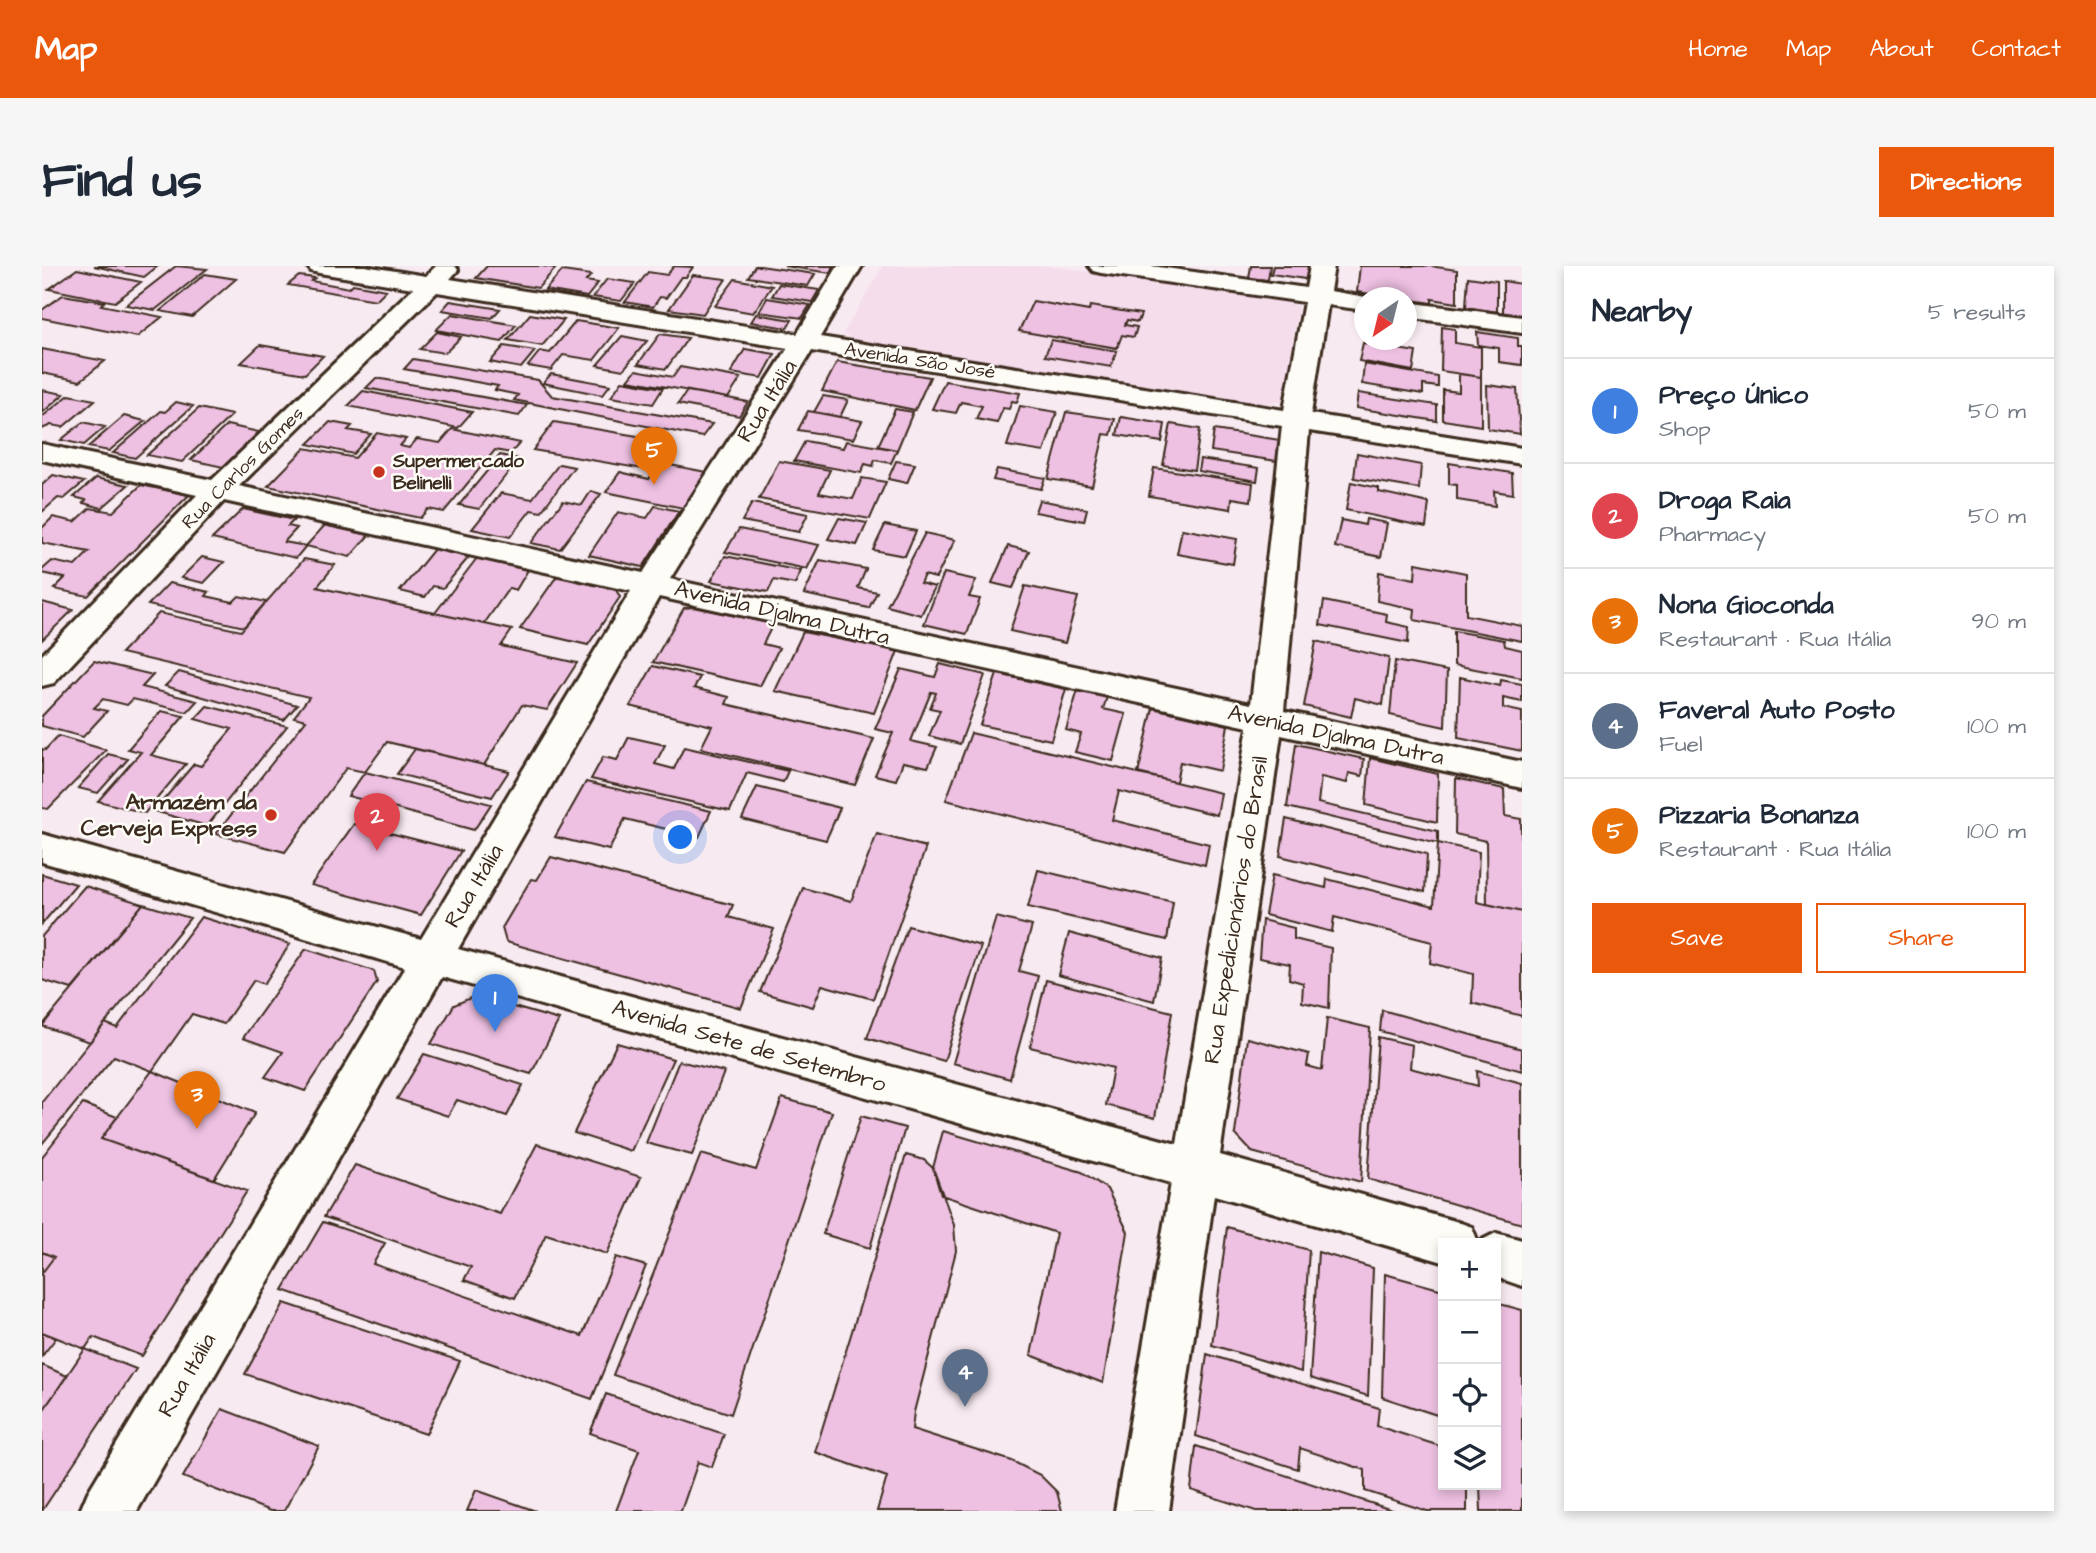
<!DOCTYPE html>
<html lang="en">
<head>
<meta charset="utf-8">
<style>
  :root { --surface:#fff; --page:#f6f6f7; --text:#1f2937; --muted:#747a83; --line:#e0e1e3; --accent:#ea580c }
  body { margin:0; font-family:"Architects Daughter",sans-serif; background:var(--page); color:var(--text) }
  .controls { position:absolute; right:21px; bottom:21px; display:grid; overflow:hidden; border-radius:0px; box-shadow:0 4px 10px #0003 }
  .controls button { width:63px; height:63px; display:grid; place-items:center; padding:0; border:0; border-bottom:2px solid var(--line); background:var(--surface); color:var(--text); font:35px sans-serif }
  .compass { position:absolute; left:1312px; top:21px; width:63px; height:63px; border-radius:50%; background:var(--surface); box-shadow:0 4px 10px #0003; rotate:215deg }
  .you { position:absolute; left:639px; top:572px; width:24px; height:24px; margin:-18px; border:5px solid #fff; border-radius:50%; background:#1a73e8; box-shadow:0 0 0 10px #1a73e833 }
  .badge { display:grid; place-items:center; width:46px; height:46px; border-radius:50%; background:var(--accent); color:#fff; font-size:23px; font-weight:700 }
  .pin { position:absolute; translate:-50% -58px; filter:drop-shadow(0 2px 4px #0008) }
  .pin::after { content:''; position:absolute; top:37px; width:24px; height:21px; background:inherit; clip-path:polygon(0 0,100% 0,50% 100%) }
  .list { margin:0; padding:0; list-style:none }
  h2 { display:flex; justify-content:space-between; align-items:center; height:91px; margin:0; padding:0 28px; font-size:30px }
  h2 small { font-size:23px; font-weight:400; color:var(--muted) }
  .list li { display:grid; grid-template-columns:46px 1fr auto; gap:21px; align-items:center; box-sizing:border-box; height:105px; padding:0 28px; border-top:2px solid var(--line) }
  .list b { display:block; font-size:26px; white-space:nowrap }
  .list p { margin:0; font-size:23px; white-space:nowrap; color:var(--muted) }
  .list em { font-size:23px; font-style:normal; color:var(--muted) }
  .actions { display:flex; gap:14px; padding:21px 28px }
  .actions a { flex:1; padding:16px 0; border:2px solid var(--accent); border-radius:0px; text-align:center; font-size:24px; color:var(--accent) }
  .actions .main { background:var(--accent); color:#fff }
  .icon { flex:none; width:38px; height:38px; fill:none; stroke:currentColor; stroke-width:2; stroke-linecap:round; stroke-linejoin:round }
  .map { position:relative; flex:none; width:1480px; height:1245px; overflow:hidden; border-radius:0px }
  header { display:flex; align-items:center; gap:42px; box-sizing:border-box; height:98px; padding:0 35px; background:var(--accent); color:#fff }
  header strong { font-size:33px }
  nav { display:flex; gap:38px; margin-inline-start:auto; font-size:24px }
  .intro { display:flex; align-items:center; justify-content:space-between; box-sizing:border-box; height:168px; padding:0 42px }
  h1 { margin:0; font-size:49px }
  .button { padding:18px 32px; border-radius:0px; background:var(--accent); color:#fff; font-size:24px; font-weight:700 }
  main { display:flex; gap:42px; padding:0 42px }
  aside { flex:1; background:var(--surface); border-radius:0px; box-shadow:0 4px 10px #0003 }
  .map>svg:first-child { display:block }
  .built { fill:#f5ddec }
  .building { fill:#eec0e2; stroke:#3b2a1e; stroke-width:2 }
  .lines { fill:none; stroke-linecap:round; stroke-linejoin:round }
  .minor-casing { stroke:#3b2a1e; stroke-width:6 }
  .minor { fill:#fdfcf7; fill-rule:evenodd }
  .poi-dot { fill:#c8321e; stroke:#fdfcf7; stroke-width:2.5 }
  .labels { text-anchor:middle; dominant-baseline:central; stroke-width:5; stroke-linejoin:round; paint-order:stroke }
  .far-street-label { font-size:19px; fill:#3b2a1e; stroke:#fdfcf7 }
  .far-poi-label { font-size:19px; font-weight:bold; fill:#3b2a1e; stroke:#fdfcf7; text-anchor:start }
  .street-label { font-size:23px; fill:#3b2a1e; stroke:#fdfcf7 }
  .poi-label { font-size:23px; font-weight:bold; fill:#3b2a1e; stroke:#fdfcf7; text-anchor:end }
</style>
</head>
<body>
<header>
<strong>Map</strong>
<nav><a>Home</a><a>Map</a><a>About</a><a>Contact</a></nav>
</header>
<div class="intro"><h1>Find us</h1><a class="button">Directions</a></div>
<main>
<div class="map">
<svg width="1480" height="1245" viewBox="0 0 1480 1245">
  <rect width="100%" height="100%" fill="#f8eaf1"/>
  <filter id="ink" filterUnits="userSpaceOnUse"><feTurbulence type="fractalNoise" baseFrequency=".0143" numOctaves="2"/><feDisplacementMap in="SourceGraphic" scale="14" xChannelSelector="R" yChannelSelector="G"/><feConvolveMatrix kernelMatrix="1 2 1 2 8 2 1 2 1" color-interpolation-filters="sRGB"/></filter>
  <g filter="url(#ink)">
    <path class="built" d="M841,0H1005L1240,32L1256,41L1242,134L1222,139L817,77L801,68Z"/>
    <path class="building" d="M52,0H116L102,11Z
      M134,0L165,3L113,44L84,39Z
      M445,0H500L514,2L496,22L434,12Z
      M632,0L651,1L644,11H639L624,32L618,31L611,41L583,36L606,6L625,9Z
      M713,0H718L773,8L766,20L706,11Z
      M742,0H792L788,7Z
      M1209,0H1228L1226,14L1207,12Z
      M1231,0H1272L1270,14L1229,8Z
      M1318,0H1388L1415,4V37L1390,33V37L1315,26Z
      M35,3L99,16L73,36L7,23Z
      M520,5L549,9L544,15L556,17L545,31L503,24Z
      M163,8L194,13L150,51L118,45Z
      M651,9L684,13L661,48L627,43Z
      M257,10L273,12L269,15L307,22L311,18L344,24L334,34L246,19Z
      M1426,11L1455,15V46L1424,41Z
      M565,13L593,17L579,35L551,31Z
      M693,13L730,20L711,47L673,40Z
      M1461,15L1480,18V50L1461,47Z
      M737,18L777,24L770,36L730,30Z
      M21,29L62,36L59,39L120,51L95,71L0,52V44Z
      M725,32L768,39L760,52L717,46Z
      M408,35L458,43L450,52L400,44Z
      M991,35L1047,45L1048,40L1099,48L1096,56L1085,54L1083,59L1095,61L1092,71L1080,69L1075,82L977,65Z
      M410,48L474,59L460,76L394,64Z
      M488,48L522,54L500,80L466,74Z
      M714,48L750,54L745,62L709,56Z
      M534,55L577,62L552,94L521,89L509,104L486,100L498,85L508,87Z
      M1400,61L1413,63V77L1439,81V111L1399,105Z
      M395,66L419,71L403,87L378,83Z
      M1435,66L1476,72V80H1480V99L1457,96V82L1436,79Z
      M618,68L646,72L624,103L596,98Z
      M580,70L605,75L581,104L555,99Z
      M1009,74L1075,85L1069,101L1003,90Z
      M1321,77L1374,86L1371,105L1317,95Z
      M218,79L281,90L263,108L199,97Z
      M462,80L493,85L479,102L448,96Z
      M0,83L63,95L38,115L0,107Z
      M703,83L733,88L720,112L689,107Z
      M371,93L496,114L510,130L670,158L660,171L472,134L476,129L453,124L456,120L362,103Z
      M795,96L888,111L873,144L780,125Z
      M1322,98L1396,111V121L1381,119V128L1320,118Z
      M638,101L699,112L686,132L586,114L594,104L631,111Z
      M509,108L568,119L560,129L501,117Z
      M1417,108L1439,111V160L1401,154V124L1417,126Z
      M334,112L485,139L477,150L324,122Z
      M580,115L621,122L611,138L569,131Z
      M903,115L978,127L975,136L970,135L967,143L961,142L955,157L934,153L940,140L919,136L914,147L890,143Z
      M1445,119L1475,123L1478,168L1446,163Z
      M0,124L22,128L0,147Z
      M321,125L430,146L416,162L306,140Z
      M645,125L686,132L706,136L697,150L636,138Z
      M1316,127L1395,139V155L1314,142Z
      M27,129L53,134L21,161L9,159L0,163V151Z
      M781,130L806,134L798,151L772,146Z
      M134,136L151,140L93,192L71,187L119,145L123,146Z
      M978,140L1015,146L1002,186L965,180Z
      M157,142L190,149L140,196L105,189Z
      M853,143L871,146L855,184L836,180Z
      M766,145L772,146L820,155L811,173L756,164Z
      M1024,146L1073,153L1069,169L1062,168L1050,220L1006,213Z
      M82,150L103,155L67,185L46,181Z
      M1079,151L1123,158L1120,176L1075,169Z
      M41,156L63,161L42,179L19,174Z
      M288,156L310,160L306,164L329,168L311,188L266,178Z
      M512,156L625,175L607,204L491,184Z
      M1129,158L1158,163L1152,204L1121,199Z
      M185,159L217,166L181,201L149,194Z
      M410,163L478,177L469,187L453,184L402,246L386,243L378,252L226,220L263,182L313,192L335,167L364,173L358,180L367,182L375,173L398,177Z
      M1172,164L1238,174L1235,195L1169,185Z
      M763,175L801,182L804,175L855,184L849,197L833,194L831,200L823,198L819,207L752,195Z
      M1315,187L1379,199L1377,223L1312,212Z
      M458,189L477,193L437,243L417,239Z
      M1158,193L1217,202L1215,215L1156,205Z
      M737,195L788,204L777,227L811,233L820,212L844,216L828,253L717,233Z
      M854,195L873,198L865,217L846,213Z
      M618,197L664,206L641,242L564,226L578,206L607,213Z
      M1407,197L1470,207L1471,228L1452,225L1453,240L1415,234V219L1407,218Z
      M517,198L532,201L499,246L489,244L468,271L430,263L459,227L490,233Z
      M1112,202L1211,217L1209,235L1190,232L1189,243L1107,230Z
      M955,203L1003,212L999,223L951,214Z
      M11,209L42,216L22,233L16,232L0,246V219Z
      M54,212L86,219L60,242L41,237L44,234L32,231Z
      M1309,216L1337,222V226L1387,237L1384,261L1304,244Z
      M99,219L147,229L46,330L12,323L23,312L0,307V304L10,295L33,300L47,286L0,277V262L11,251L33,256L48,242L71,246Z
      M549,225L559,228L518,283L489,277L521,235L540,239Z
      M997,234L1045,243L1042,255L993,246Z
      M710,237L766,248L757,266L700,255Z
      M613,240L637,245L601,301L547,289L576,246L605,252Z
      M201,243L252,254L246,260L255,262L242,276L264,280L254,292L170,273Z
      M797,252L825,257L815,279L786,273Z
      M1324,253L1345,257L1339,291L1293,281L1299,254L1323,259Z
      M283,259L327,269L308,291L264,280Z
      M843,259L874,265L863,290L831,284Z
      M697,263L777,279L765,303L683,286Z
      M1140,263L1195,273L1191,298L1135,288Z
      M883,267L913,274L894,312L882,309L878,317L893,321L879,349L845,340Z
      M966,280L987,285L971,322L950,317Z
      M392,283L427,291L401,322L391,320L383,331L358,325Z
      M683,290L759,305L753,318L732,314L726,326L669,315Z
      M160,291L182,296L162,317L139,312Z
      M435,292L486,304L474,324L467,322L442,358L393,347Z
      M262,293L293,299L275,321L470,364L459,380L535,397L505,444L480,439L442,499L345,476L323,506L304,502L243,586L174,568L264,454L252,451L267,431L79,387L117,347L199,365Z
      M778,294L824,303L816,322L835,326L827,342L762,328Z
      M1374,297L1424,307V349L1480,360V375L1372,354L1373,343L1335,335L1337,306L1373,313Z
      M902,307L934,314L927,331L938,333L925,368L882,358Z
      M515,310L574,324L578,331L546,379L478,363Z
      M127,317L167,326L164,330L191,336L197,330L224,336L202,361L106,339Z
      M983,320L1036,331L1023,377L968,365Z
      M1282,335L1345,348L1344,356L1367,361L1366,377L1278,359Z
      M0,336L31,344L0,374Z
      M651,341L731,358L721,378L737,382L718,420L611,396L642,342Z
      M1412,365L1462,374L1463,380L1480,384V412L1412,399Z
      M761,366L856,385L832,447L733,425Z
      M1274,375L1347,392L1341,439L1313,432L1309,451L1262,440Z
      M52,395L111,409L100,421L155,435L145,446L91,433L85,439L61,433L52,442L65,445L41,471L0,460V450Z
      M1353,395L1405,405L1403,461L1348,449Z
      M898,398L943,409L918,478L887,470L898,444L888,442L894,427L889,426L869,475L895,481L886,501L861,496L854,514L833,509L851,467L833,463L859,403L893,411Z
      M611,400L658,411L652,422L687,431L684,438L832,473L813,519L659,482L670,460L588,440Z
      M137,406L255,439L242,454L123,420Z
      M955,408L1024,423L1009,474L938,459Z
      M1418,411L1458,420L1459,414L1480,418V436L1461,432V442L1480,446V485L1416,472Z
      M1036,424L1065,431L1061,443L1084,448L1071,495L1033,486L1039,468L1024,464Z
      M165,440L245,460L165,560L112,545L152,498L159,500L190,463L153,453Z
      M1111,442L1186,459L1178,505L1138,496L1134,516L1096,508Z
      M119,445L142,450L109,489L144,498L103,547L56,535L99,486L86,483Z
      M929,467L1179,527L1175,549L1077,525L1070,554L1167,578L1163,599L904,534Z
      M16,470L64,484L6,543L0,542V483L3,484Z
      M587,471L623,479L613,498L632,503L642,481L746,505L741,516L705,507L688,545L549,513L561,491L575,494Z
      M1254,478L1322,493L1320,510L1307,507L1305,517L1279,511L1276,537L1396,565V577L1245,541Z
      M373,483L442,499L467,505L450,531L355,508Z
      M66,488L86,493L56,527L36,522Z
      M1328,492L1396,508L1395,556L1324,539Z
      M323,506L449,538L432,564L306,530Z
      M1414,512L1462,523L1463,550L1479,553L1480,646L1445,638L1444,575L1413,568Z
      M544,516L669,545L657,571L583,553L567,584L513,571Z
      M715,521L798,542L784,574L700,553Z
      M1244,553L1385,588L1383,626L1238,590Z
      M312,558L419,585L379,649L269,619Z
      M835,568L884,581L831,733L780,719L771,741L718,726L761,622L809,635Z
      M1396,577L1437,586L1435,636L1480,646V750L1430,737L1431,708L1388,697L1390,676L1292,651L1290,666L1223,649L1230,609L1284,622L1285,613L1392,640Z
      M509,591L691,639L686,651L732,663L699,742L464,676L460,662L489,613L495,614Z
      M996,604L1131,636L1125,674L986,641Z
      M0,608L34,618L0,658Z
      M43,620L101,638L30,723L0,714V670Z
      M101,638L148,652L48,776L0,760Z
      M159,651L248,678L222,718L212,714L182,758L150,748L110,805L72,790L0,878V836L63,757L75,762Z
      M954,651L990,660L977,705L996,710L968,813L911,797Z
      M1220,654L1252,662V673L1289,682L1287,742L1260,736L1261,717L1247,713L1248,698L1217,692Z
      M866,660L939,680L902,795L825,772Z
      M1027,667L1120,692L1112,735L1016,709Z
      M264,683L332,705L335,716L263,825L223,811L241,786L201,772Z
      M1004,714L1130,746L1113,852L1064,839L1071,802L988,781Z
      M433,730L517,754L489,808L389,778L412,739Z
      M1340,744L1480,783V805L1338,765Z
      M1285,752L1328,762L1319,916L1210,886L1193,868L1205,772L1267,788L1265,800L1280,804Z
      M1336,771L1370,779L1368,802L1436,820L1435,805L1480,817V958L1326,913Z
      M575,777L631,793L589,885L532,867Z
      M382,788L481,819L465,850L415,834L406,850L355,833Z
      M637,795L682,806L650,889L604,877Z
      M110,805L213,847L172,913L59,873Z
      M740,832L790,846L689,1148L571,1109L659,888L714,904Z
      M41,838L75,851L59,873L205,925L100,1090L51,1071L43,1083L0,1066V1007L12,991L0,986V891Z
      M819,850L863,862L828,982L781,968Z
      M901,865L1040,906L1065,923L1086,966L1061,1117L989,1089L1014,967L899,929L891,902Z
      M495,878L599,911L565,988L504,968L473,1032L422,1014L429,1001L282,951L313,899L458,948Z
      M864,889L882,894L891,902L912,959L914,985L872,1146L870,1163L970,1195L998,1209L1015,1226L1020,1245H835L845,1211L773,1186Z
      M281,956L343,977L331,998L540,1070L574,991L604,1000L550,1133L241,1024Z
      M1185,961L1267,984L1259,1106L1170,1079Z
      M0,986L12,991L0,1007Z
      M1276,986L1331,1002L1326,1130L1268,1112Z
      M1343,1008L1401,1024V1151L1340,1131Z
      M242,1037L418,1095L384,1168L203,1108Z
      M1454,1037L1480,1044V1245H1439L1438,1219H1454Z
      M0,1066L14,1072L0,1090Z
      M43,1083L94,1103L0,1245V1146Z
      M1165,1088L1337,1142L1335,1160L1401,1181V1219H1425V1245H1385L1323,1225V1204L1258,1182L1256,1203L1154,1170Z
      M0,1099L25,1110L0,1146Z
      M564,1128L682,1168L670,1201L656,1196L639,1245H574L597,1184L548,1167Z
      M180,1143L277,1180L242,1245H228L141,1211Z
      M1154,1180L1353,1245H1214L1149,1224Z
      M434,1224L494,1245H425Z"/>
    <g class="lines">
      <g class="minor-casing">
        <path id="minor" d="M265,0H323L384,10L394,0H413L416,4L408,13L755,68L796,0H820L778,71L1242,144L1262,36L1059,7L1051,5L1047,0H1110L1264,22L1268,0H1292L1288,25L1330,32H1322V44L1286,39L1269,148L1480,182V198L1267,165L1242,445L1480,496V522L1239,469L1178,889L1413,955L1430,961L1436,976L1454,967L1480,974V1020L1454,1011V977H1401V996L1172,929L1127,1245H1073L1129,917L400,711L95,1245H38L46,1226L363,701L0,596V568L379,673L589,325L182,235L12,417L0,420V389L155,229L0,194V178L170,214L371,22L277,7L269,5ZM395,26L746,82L601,307L197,220ZM770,85L1240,160L1209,438L628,313ZM617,331L1206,461L1135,878L416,683Z
          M1364,36L1480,51V67L1364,51Z"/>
      </g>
      <use href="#minor" class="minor"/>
    </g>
  </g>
  <g class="poi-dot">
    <circle cx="337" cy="206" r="7"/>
    <circle cx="229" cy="549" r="7"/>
  </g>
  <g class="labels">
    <g class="far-street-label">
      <text transform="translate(878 95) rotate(9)">Avenida São José</text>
      <text transform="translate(201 202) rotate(-45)">Rua Carlos Gomes</text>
    </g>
    <g class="far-poi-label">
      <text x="351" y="195">Supermercado<tspan x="351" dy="22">Belinelli</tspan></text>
    </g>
    <g class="street-label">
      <text transform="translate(725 135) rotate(-58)">Rua Itália</text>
      <text transform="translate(740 347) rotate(13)">Avenida Djalma Dutra</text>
      <text transform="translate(1294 469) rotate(12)">Avenida Djalma Dutra</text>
      <text transform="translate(432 620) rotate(-59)">Rua Itália</text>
      <text transform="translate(1194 644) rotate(-81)">Rua Expedicionários do Brasil</text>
      <text transform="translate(707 780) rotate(16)">Avenida Sete de Setembro</text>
      <text transform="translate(145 1109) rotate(-60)">Rua Itália</text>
    </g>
    <g class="poi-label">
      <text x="215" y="536">Armazém da<tspan x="215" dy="26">Cerveja Express</tspan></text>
    </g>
  </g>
</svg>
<div class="controls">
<button>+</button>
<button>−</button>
<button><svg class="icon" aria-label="locate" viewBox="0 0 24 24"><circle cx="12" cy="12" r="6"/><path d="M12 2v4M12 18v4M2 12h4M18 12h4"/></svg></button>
<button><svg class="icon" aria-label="layers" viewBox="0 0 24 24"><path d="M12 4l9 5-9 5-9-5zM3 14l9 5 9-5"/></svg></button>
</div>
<svg class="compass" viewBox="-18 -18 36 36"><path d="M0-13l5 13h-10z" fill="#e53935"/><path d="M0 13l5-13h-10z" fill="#747a83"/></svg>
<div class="you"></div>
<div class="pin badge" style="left:453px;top:766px;background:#3f7fe0">1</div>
<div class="pin badge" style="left:335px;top:585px;background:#e0444e">2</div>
<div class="pin badge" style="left:155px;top:863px;background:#e8710a">3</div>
<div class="pin badge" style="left:923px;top:1141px;background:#5c6f8a">4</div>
<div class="pin badge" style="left:612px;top:219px;background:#e8710a">5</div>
</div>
<aside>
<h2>Nearby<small>5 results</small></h2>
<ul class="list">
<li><span class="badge" style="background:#3f7fe0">1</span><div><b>Preço Único</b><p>Shop</p></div><em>50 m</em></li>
<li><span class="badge" style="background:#e0444e">2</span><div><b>Droga Raia</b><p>Pharmacy</p></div><em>50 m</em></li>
<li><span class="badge" style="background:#e8710a">3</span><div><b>Nona Gioconda</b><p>Restaurant · Rua Itália</p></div><em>90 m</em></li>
<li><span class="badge" style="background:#5c6f8a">4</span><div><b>Faveral Auto Posto</b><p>Fuel</p></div><em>100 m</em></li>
<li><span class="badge" style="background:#e8710a">5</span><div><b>Pizzaria Bonanza</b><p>Restaurant · Rua Itália</p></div><em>100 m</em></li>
</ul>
<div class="actions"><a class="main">Save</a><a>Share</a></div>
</aside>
</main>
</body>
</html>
